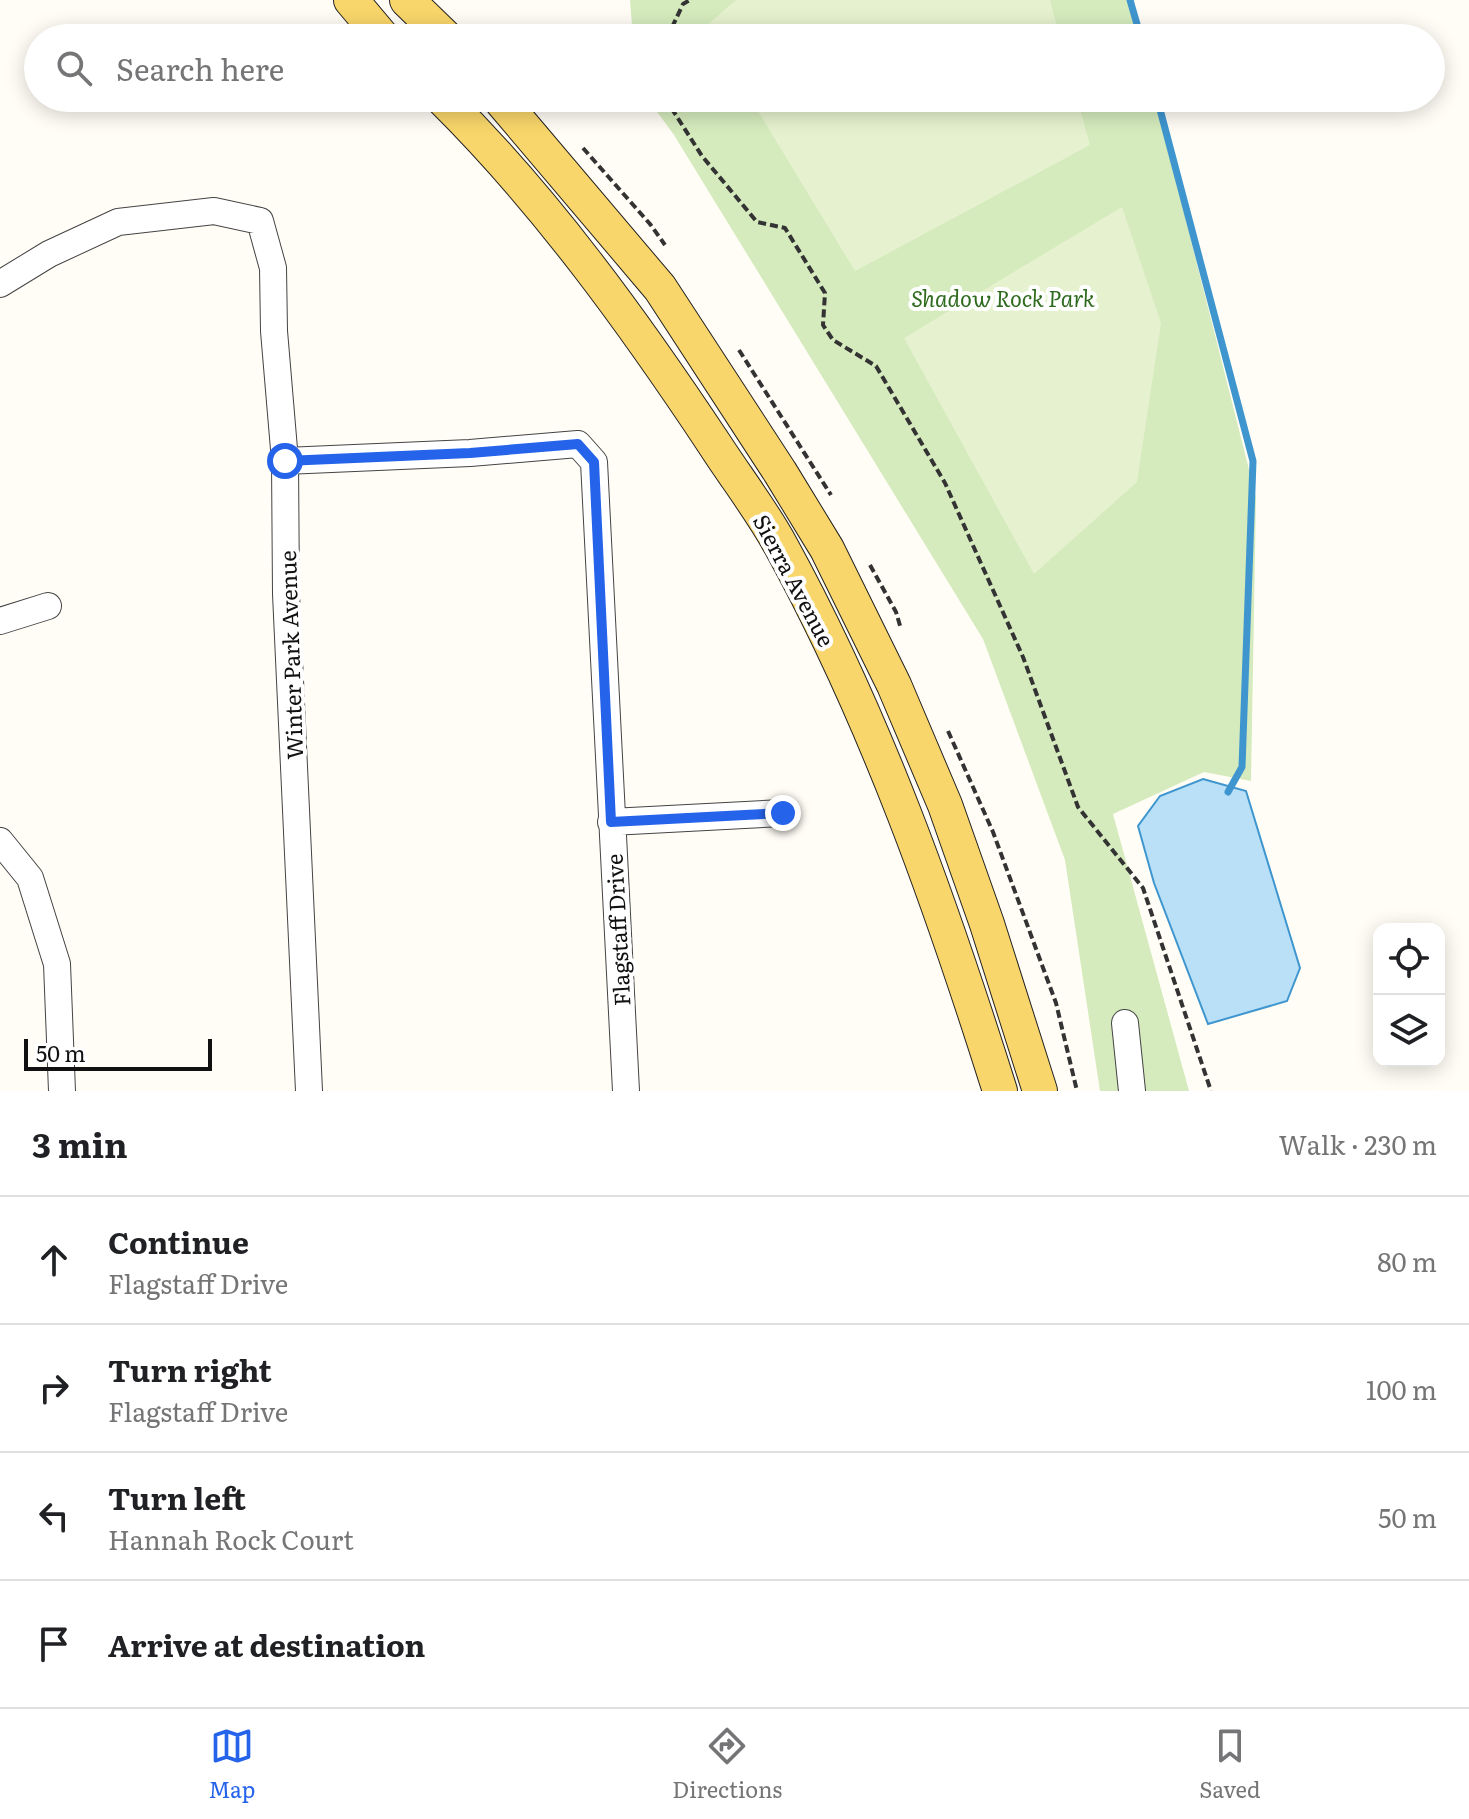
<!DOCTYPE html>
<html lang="en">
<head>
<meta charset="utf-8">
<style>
  :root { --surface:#fff; --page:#f2f2f2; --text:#202124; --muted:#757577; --line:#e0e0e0; --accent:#2563eb }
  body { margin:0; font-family:Literata,serif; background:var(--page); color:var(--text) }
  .controls { position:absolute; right:24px; bottom:24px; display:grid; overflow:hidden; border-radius:16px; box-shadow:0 4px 20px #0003 }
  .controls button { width:72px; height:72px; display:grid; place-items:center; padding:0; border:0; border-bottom:2px solid var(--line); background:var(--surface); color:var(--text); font:40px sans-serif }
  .scale { position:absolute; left:24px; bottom:20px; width:188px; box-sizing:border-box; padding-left:8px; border:4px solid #111; border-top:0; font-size:22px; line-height:28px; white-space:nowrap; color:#111; -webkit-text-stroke:6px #fff; paint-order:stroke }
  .stop { position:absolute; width:24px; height:24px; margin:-18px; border:6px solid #2563eb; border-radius:50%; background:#fff }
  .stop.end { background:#2563eb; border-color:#fff; box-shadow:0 2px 8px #0008 }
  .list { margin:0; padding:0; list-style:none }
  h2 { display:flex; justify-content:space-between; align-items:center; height:104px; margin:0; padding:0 32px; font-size:34px }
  h2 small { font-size:26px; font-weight:400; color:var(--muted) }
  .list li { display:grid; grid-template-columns:52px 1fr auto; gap:24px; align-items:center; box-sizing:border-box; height:128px; padding:0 32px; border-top:2px solid var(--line) }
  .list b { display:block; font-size:30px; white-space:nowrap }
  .list p { margin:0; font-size:26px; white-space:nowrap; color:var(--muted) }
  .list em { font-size:26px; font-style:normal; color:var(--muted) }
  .icon { flex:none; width:44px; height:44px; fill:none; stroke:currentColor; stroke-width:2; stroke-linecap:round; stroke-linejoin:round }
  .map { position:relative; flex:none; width:1469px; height:1091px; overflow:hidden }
  .search { position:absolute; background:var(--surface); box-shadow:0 4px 20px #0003; left:24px; right:24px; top:24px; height:88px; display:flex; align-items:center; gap:20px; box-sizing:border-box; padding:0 28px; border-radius:44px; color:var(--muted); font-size:30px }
  .sheet { height:616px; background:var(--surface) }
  nav { display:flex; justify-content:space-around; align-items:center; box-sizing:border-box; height:112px; border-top:2px solid var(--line); background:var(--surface); font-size:22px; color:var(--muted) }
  nav a { display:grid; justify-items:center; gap:4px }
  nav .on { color:var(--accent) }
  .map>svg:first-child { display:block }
  .green { fill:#d5ebbd }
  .pitch { fill:#e6f2cf }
  .water { fill:#b9e0f7; stroke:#3f96cf; stroke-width:2 }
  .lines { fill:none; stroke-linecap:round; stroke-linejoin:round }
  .stream { stroke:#3f96cf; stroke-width:7 }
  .minor-casing { stroke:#444; stroke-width:28 }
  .major-casing { stroke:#222; stroke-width:36 }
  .path { stroke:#333; stroke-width:4; stroke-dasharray:8 4; stroke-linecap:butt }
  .minor { stroke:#fff; stroke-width:26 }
  .major { stroke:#f9d66b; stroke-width:34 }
  .route { stroke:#2563eb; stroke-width:10 }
  .labels { text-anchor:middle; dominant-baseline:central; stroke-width:8; stroke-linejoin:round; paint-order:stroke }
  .park-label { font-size:22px; font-style:italic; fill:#2f6b1f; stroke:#fff }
  .street-label { font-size:22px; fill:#111; stroke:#fff }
</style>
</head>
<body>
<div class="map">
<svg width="1469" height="1091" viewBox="0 0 1469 1091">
  <rect width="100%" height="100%" fill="#fffdf5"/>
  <path class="green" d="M630,0H1130L1140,38H633Z
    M647,98H1155L1256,497L1251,781L1204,772L1113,814L1189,1091H1100L1065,860L983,639L674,135Z"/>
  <path class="pitch" d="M736,0H1050L1060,38H713L706,26Z
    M750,98H1077L1090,145L855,271Z
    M1122,207L1161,323L1137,482L1034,574L904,338Z"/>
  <path class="water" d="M1203,779L1246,791L1300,968L1287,1001L1208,1024L1154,883L1138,826L1160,796Z"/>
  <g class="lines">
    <path class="stream" d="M1130,0L1141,38
      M1157,98L1253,461L1242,767L1228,792"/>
    <g class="minor-casing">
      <path id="minor" d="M0,284L49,254L118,222L214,211L260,221L273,268L274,331L285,461L286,594L309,1091
        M285,461L470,453L578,444L594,462L626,1091
        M0,621L48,606
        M611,822L783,813
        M0,841L30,878L57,964L62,1091
        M1125,1023L1132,1091"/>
    </g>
    <g class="major-casing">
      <path id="major" d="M351,0L383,38
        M407,0L446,38
        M442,98C546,201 634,323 715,445C737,479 762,511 781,546C876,719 941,904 1000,1091
        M499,98L660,288L780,472L827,549L894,685L945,805L987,924L1040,1091"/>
    </g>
    <path class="path" d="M474,28L483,38
      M667,38L683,4L690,0
      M665,98L702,156L757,222L785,228L825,293L823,325L833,340L876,366L945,483L1023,657L1078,807L1143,888L1211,1091
      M583,148L650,224L665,245
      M739,350L831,495
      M870,565L896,612L901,629
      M948,731L993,832L1056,1003L1077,1091"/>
    <use href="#minor" class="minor"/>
    <use href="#major" class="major"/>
  </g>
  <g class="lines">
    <path class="route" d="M285,461L470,453L578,444L594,462L611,822L783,813"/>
  </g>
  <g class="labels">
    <g class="park-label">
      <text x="1003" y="297">Shadow Rock Park</text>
    </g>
    <g class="street-label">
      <text transform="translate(795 580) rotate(62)">Sierra Avenue</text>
      <text transform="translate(290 655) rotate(-92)">Winter Park Avenue</text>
      <text transform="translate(617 930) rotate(-93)">Flagstaff Drive</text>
    </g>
  </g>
</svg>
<div class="controls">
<button><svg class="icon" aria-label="locate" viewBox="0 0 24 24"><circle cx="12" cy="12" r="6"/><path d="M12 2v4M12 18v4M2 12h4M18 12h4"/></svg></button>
<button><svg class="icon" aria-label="layers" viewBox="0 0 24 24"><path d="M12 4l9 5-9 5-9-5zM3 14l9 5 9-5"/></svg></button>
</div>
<div class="scale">50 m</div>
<div class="stop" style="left:285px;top:461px"></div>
<div class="stop end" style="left:783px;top:813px"></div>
<div class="search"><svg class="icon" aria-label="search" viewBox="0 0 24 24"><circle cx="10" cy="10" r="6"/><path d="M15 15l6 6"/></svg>Search here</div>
</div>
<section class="sheet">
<h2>3 min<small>Walk · 230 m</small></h2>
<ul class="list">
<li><svg class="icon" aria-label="ahead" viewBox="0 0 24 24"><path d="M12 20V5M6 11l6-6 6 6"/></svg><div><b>Continue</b><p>Flagstaff Drive</p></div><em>80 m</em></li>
<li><svg class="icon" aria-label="right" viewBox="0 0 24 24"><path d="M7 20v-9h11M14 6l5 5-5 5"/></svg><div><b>Turn right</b><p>Flagstaff Drive</p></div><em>100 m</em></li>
<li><svg class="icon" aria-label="left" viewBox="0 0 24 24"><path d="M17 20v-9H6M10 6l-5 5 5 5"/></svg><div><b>Turn left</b><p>Hannah Rock Court</p></div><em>50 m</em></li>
<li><svg class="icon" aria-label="arrive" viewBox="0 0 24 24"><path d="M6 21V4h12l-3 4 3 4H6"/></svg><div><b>Arrive at destination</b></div></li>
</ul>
</section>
<nav>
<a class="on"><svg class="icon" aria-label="map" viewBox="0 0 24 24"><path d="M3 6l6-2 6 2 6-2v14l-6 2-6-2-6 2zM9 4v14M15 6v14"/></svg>Map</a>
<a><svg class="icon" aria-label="directions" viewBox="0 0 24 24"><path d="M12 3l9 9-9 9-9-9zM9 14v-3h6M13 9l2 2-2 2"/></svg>Directions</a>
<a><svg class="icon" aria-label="saved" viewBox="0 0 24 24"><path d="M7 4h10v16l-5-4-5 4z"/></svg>Saved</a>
</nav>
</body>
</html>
